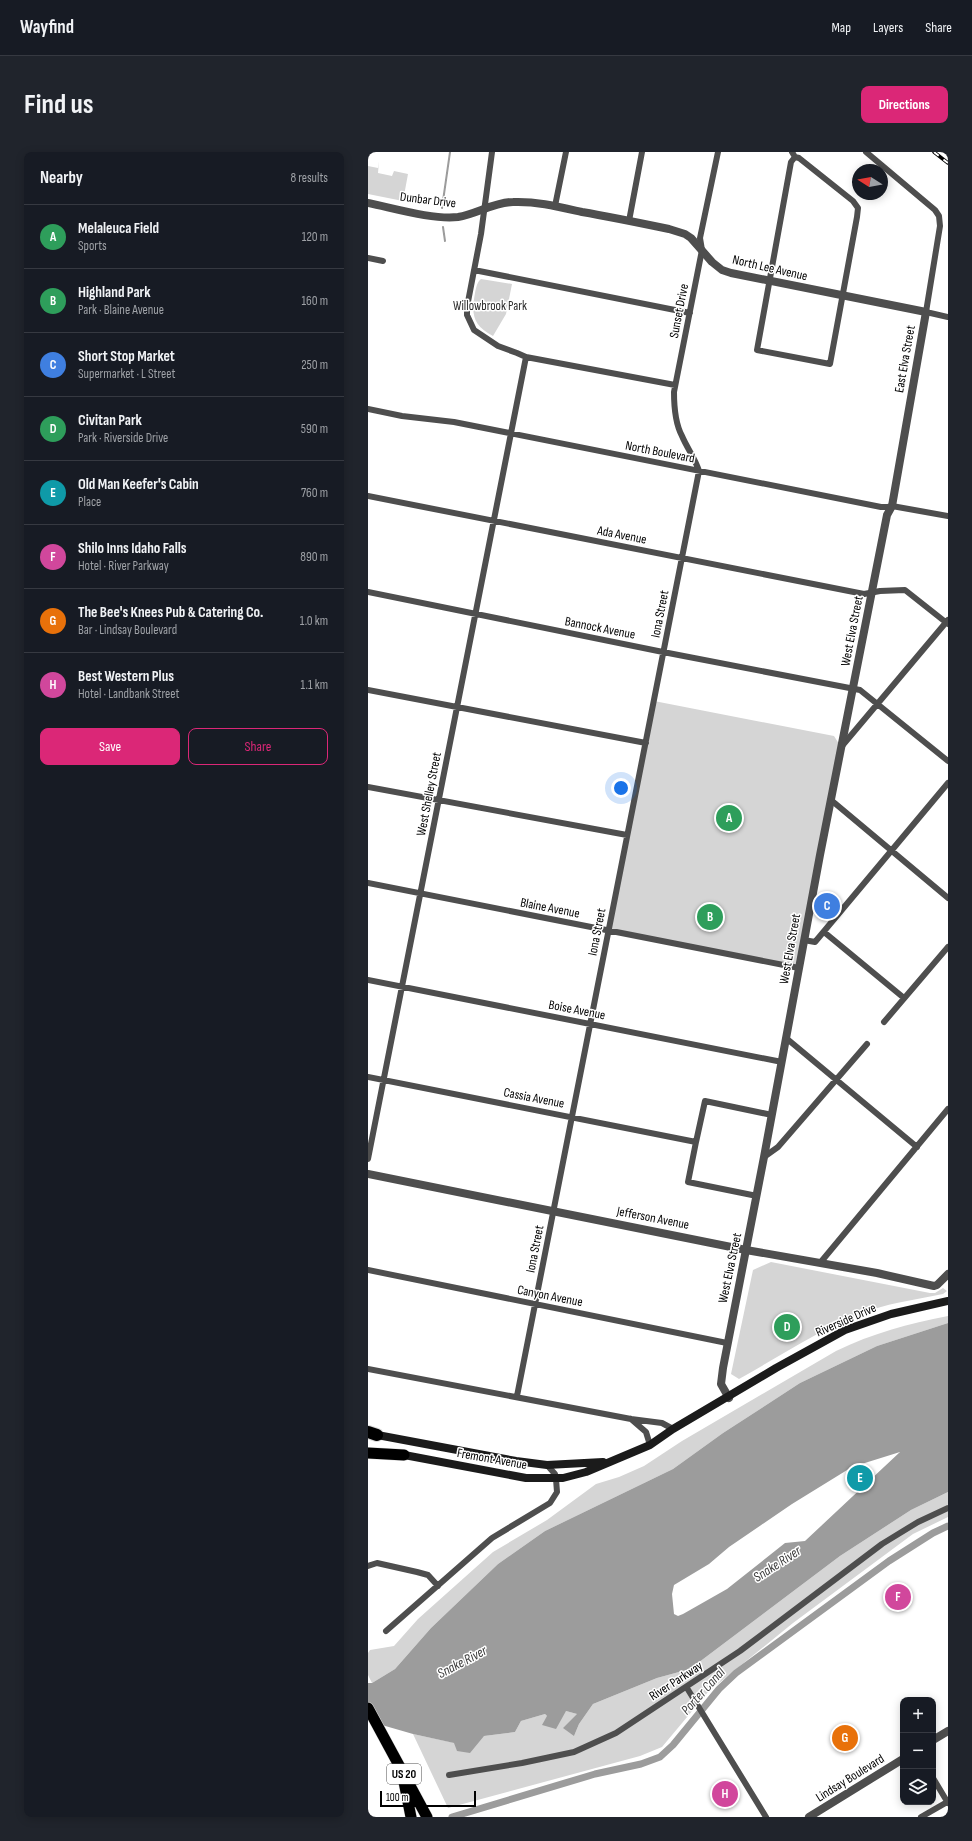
<!DOCTYPE html>
<html lang="en">
<head>
<meta charset="utf-8">
<style>
  :root { --surface:#171b24; --page:#20242c; --text:#f1f3f6; --muted:#9ea1a6; --line:#363941; --accent:#db2777 }
  body { margin:0; font-family:"Sofia Sans Condensed",sans-serif; background:var(--page); color:var(--text) }
  .controls { position:absolute; right:12px; bottom:12px; display:grid; overflow:hidden; border-radius:8px; box-shadow:0 2px 10px #0003 }
  .controls button { width:36px; height:36px; display:grid; place-items:center; padding:0; border:0; border-bottom:1px solid var(--line); background:var(--surface); color:var(--text); font:20px sans-serif }
  .compass { position:absolute; left:484px; top:12px; width:36px; height:36px; border-radius:50%; background:var(--surface); box-shadow:0 2px 10px #0003; rotate:281deg }
  .scale { position:absolute; left:12px; bottom:10px; width:96px; box-sizing:border-box; padding-left:4px; border:2px solid #000; border-top:0; font-size:11px; line-height:14px; white-space:nowrap; color:#000; -webkit-text-stroke:3px #fff; paint-order:stroke }
  .you { position:absolute; left:253px; top:636px; width:14px; height:14px; margin:-10px; border:3px solid #fff; border-radius:50%; background:#1a73e8; box-shadow:0 0 0 6px #1a73e833 }
  .badge { display:grid; place-items:center; width:26px; height:26px; border-radius:50%; background:var(--accent); color:#fff; font-size:13px; font-weight:700 }
  .pin { position:absolute; translate:-50% -50%; border:2px solid #fff; box-shadow:0 1px 4px #0006 }
  .list { margin:0; padding:0; list-style:none }
  h2 { display:flex; justify-content:space-between; align-items:center; height:52px; margin:0; padding:0 16px; font-size:17px }
  h2 small { font-size:13px; font-weight:400; color:var(--muted) }
  .list li { display:grid; grid-template-columns:26px 1fr auto; gap:12px; align-items:center; box-sizing:border-box; height:64px; padding:0 16px; border-top:1px solid var(--line) }
  .list b { display:block; font-size:15px; white-space:nowrap }
  .list p { margin:0; font-size:13px; white-space:nowrap; color:var(--muted) }
  .list em { font-size:13px; font-style:normal; color:var(--muted) }
  .actions { display:flex; gap:8px; padding:12px 16px }
  .actions a { flex:1; padding:9px 0; border:1px solid var(--accent); border-radius:8px; text-align:center; font-size:14px; color:var(--accent) }
  .actions .main { background:var(--accent); color:#fff }
  .icon { flex:none; width:22px; height:22px; fill:none; stroke:currentColor; stroke-width:2; stroke-linecap:round; stroke-linejoin:round }
  .map { position:relative; flex:none; width:580px; height:1665px; overflow:hidden; border-radius:8px }
  header { display:flex; align-items:center; gap:24px; box-sizing:border-box; height:56px; padding:0 20px; background:var(--surface); border-bottom:1px solid var(--line) }
  header strong { font-size:19px }
  nav { display:flex; gap:22px; margin-inline-start:auto; font-size:14px }
  .intro { display:flex; align-items:center; justify-content:space-between; box-sizing:border-box; height:96px; padding:0 24px }
  h1 { margin:0; font-size:28px }
  .button { padding:10px 18px; border-radius:8px; background:var(--accent); color:#fff; font-size:14px; font-weight:700 }
  main { display:flex; gap:24px; padding:0 24px }
  aside { flex:1; background:var(--surface); border-radius:8px; box-shadow:0 2px 10px #0003 }
  .map>svg:first-child { display:block }
  .green { fill:#d5d5d5 }
  .water { fill:#9c9c9c; fill-rule:evenodd }
  .lines { fill:none; stroke-linecap:round; stroke-linejoin:round }
  .stream { stroke:#9c9c9c; stroke-width:2 }
  .canal { stroke:#9c9c9c; stroke-width:7 }
  .trunk-casing { stroke:#dbdbdb; stroke-width:12 }
  .motorway-casing { stroke:#dbdbdb; stroke-width:14 }
  .minor { stroke:#4e4e4e; stroke-width:6 }
  .tertiary { stroke:#4e4e4e; stroke-width:8 }
  .secondary { stroke:#1b1b1b; stroke-width:8 }
  .trunk { stroke:#000; stroke-width:11 }
  .motorway { stroke:#000; stroke-width:12 }
  .rail-casing { stroke:#000; stroke-width:3.5 }
  .rail { stroke:#fff; stroke-width:2; stroke-dasharray:6; stroke-linecap:butt }
  .labels { text-anchor:middle; dominant-baseline:central; stroke-width:3; stroke-linejoin:round; paint-order:stroke }
  .shield { fill:#fff; stroke:#4c4c4c; stroke-width:1 }
  .shield-label { font-size:12px; font-weight:bold; fill:#000 }
  .street-label { font-size:13px; fill:#000; stroke:#fff }
  .park-label { font-size:13px; fill:#2c2c2c; stroke:#fff }
  .water-label { font-size:14px; font-style:italic; fill:#3d3d3d; stroke:#fff }
</style>
</head>
<body>
<header>
<strong>Wayfind</strong>
<nav><a>Map</a><a>Layers</a><a>Share</a></nav>
</header>
<div class="intro"><h1>Find us</h1><a class="button">Directions</a></div>
<main>
<aside>
<h2>Nearby<small>8 results</small></h2>
<ul class="list">
<li><span class="badge" style="background:#2e9e5b">A</span><div><b>Melaleuca Field</b><p>Sports</p></div><em>120 m</em></li>
<li><span class="badge" style="background:#2e9e5b">B</span><div><b>Highland Park</b><p>Park · Blaine Avenue</p></div><em>160 m</em></li>
<li><span class="badge" style="background:#3f7fe0">C</span><div><b>Short Stop Market</b><p>Supermarket · L Street</p></div><em>250 m</em></li>
<li><span class="badge" style="background:#2e9e5b">D</span><div><b>Civitan Park</b><p>Park · Riverside Drive</p></div><em>590 m</em></li>
<li><span class="badge" style="background:#0f9aa8">E</span><div><b>Old Man Keefer's Cabin</b><p>Place</p></div><em>760 m</em></li>
<li><span class="badge" style="background:#d1479c">F</span><div><b>Shilo Inns Idaho Falls</b><p>Hotel · River Parkway</p></div><em>890 m</em></li>
<li><span class="badge" style="background:#e8710a">G</span><div><b>The Bee's Knees Pub &amp; Catering Co.</b><p>Bar · Lindsay Boulevard</p></div><em>1.0 km</em></li>
<li><span class="badge" style="background:#d1479c">H</span><div><b>Best Western Plus</b><p>Hotel · Landbank Street</p></div><em>1.1 km</em></li>
</ul>
<div class="actions"><a class="main">Save</a><a>Share</a></div>
</aside>
<div class="map">
<svg width="580" height="1665" viewBox="0 0 580 1665">
  <rect width="100%" height="100%" fill="#fff"/>
  <path class="green" d="M11,9L10,21L24,24L26,19L40,22L35,49L0,42V14L10,16Z
    M113,127L144,132L138,162L125,184C105,173 103,163 107,141C108,136 109,130 113,127Z
    M286,549L466,584L473,595L431,816L241,779Z
    M403,1110L562,1141H567L575,1136L579,1139L575,1142C551,1147 527,1150 503,1158C457,1174 414,1203 371,1227L363,1222L385,1118Z
    M580,1164V1171L509,1194L432,1231L355,1281L305,1317L177,1379L130,1412L63,1476L27,1517L4,1531L0,1523V1501L2,1498L26,1494L50,1467L125,1400L179,1368L228,1332L251,1325L276,1314L314,1289L468,1199C505,1181 540,1172 580,1164Z
    M580,1340V1365L545,1382L425,1471L340,1540L294,1595L272,1604L80,1656L45,1582L87,1591L116,1584L147,1580L153,1569L177,1562L179,1564L198,1559L209,1562L206,1584L211,1572L225,1552L289,1526L322,1517L472,1404L543,1358Z"/>
  <path class="water" d="M580,1171V1340L543,1358L472,1404L322,1517L289,1526L225,1552L211,1572L206,1584L195,1576L209,1562L198,1559L188,1577L174,1573L179,1564L177,1562L153,1569L147,1580L116,1584L102,1601L89,1599L86,1591L45,1582L0,1569V1531H4L27,1517L63,1476L130,1412L177,1379L305,1317L355,1281L432,1231L509,1194ZM532,1300L437,1389L417,1391L359,1437L315,1462L310,1464L306,1462L304,1442L306,1433L341,1412L361,1395L424,1352L484,1315Z"/>
  <g class="lines">
    <path class="stream" d="M74,56L82,0
      M75,75L77,89"/>
    <path class="canal" d="M84,1665L227,1622L273,1612L292,1605L305,1593L351,1537L368,1521L521,1409L565,1381L580,1374"/>
    <g class="trunk-casing">
      <path id="trunk" d="M0,1301L36,1303
        M0,1556L59,1665
        M36,1630L43,1665"/>
    </g>
    <g class="motorway-casing">
      <path id="motorway" d="M0,1280L9,1283"/>
    </g>
    <path class="minor" d="M124,0L113,82L99,155V163L106,178L130,194L149,201L158,205L307,233
      M424,0L427,5L423,10L389,198L462,212L489,65L490,56L485,49L431,6L427,5
      M498,0L567,58L571,64L572,74L558,160L580,165
      M187,54L198,0
      M261,69L274,0
      M0,106L15,109
      M106,118L322,161
      M0,257L34,264L86,270L513,355H520L524,354L580,364
      M0,344L496,442L512,439L537,438L580,472
      M0,440L295,500L492,538L580,609
      M0,538L278,591
      M474,594L580,468
      M0,635L259,683
      M463,648L580,746
      M0,731L431,816
      M456,780L536,846
      M436,788L447,790L580,631
      M0,828L414,910
      M516,870L580,795
      M418,886L549,995
      M0,925L328,990L320,1030L389,1044
      M328,990L337,949L404,963
      M396,1005L410,995L499,892
      M0,1007L158,205
      M452,1111L580,957
      M0,1118L359,1191
      M0,1217L263,1267L294,1271L305,1277
      M149,1244L331,319C327,306 319,296 314,284C307,271 306,255 306,240L334,98L332,86L350,0
      M263,1267L278,1280L282,1293
      M0,1414L9,1411L49,1420L60,1423L70,1434
      M18,1479L124,1386L182,1351L189,1340L188,1327L187,1322L179,1313
      M319,1536L398,1665
      M81,1623L154,1611L206,1600L248,1581L372,1499L514,1392L550,1370L580,1356
      M565,1626L580,1651
      M553,1665L579,1650"/>
    <path class="tertiary" d="M0,51C25,56 65,68 90,65C109,62 126,50 145,50C169,49 192,55 214,60C243,65 272,71 301,77L317,82L323,86L344,110L354,118L363,121L558,160L524,354L519,363L452,703L396,1005L355,1216L353,1232L361,1246
      M0,1022L378,1098L509,1121L566,1134L569,1133L580,1122
      M565,1588L580,1579
      M441,1665L535,1607"/>
    <path class="secondary" d="M4,1282L148,1309L179,1313L235,1310
      M31,1302L158,1326H195L218,1320L282,1293L305,1277L408,1216L477,1178L523,1162L580,1149"/>
    <use href="#trunk" class="trunk"/>
    <use href="#motorway" class="motorway"/>
    <g class="rail-casing">
      <path id="rail" d="M566,0L580,11"/>
    </g>
    <use href="#rail" class="rail"/>
  </g>
  <g class="labels">
    <rect class="shield" x="19" y="1612" width="34" height="20" rx="3"/>
    <g class="shield-label">
      <text x="36" y="1622">US 20</text>
    </g>
    <g class="street-label">
      <text transform="translate(60 48) rotate(7)">Dunbar Drive</text>
      <text transform="translate(402 116) rotate(13)">North Lee Avenue</text>
      <text transform="translate(311 159) rotate(-79)">Sunset Drive</text>
      <text transform="translate(537 207) rotate(-80)">East Elva Street</text>
      <text transform="translate(292 300) rotate(11)">North Boulevard</text>
      <text transform="translate(254 383) rotate(11)">Ada Avenue</text>
      <text transform="translate(292 462) rotate(-79)">Iona Street</text>
      <text transform="translate(232 476) rotate(11)">Bannock Avenue</text>
      <text transform="translate(484 479) rotate(-79)">West Elva Street</text>
      <text transform="translate(61 642) rotate(-79)">West Shelley Street</text>
      <text transform="translate(182 756) rotate(11)">Blaine Avenue</text>
      <text transform="translate(229 780) rotate(-79)">Iona Street</text>
      <text transform="translate(422 797) rotate(-80)">West Elva Street</text>
      <text transform="translate(209 858) rotate(11)">Boise Avenue</text>
      <text transform="translate(166 946) rotate(11)">Cassia Avenue</text>
      <text transform="translate(285 1066) rotate(11)">Jefferson Avenue</text>
      <text transform="translate(167 1097) rotate(-79)">Iona Street</text>
      <text transform="translate(362 1116) rotate(-78)">West Elva Street</text>
      <text transform="translate(182 1144) rotate(11)">Canyon Avenue</text>
      <text transform="translate(478 1168) rotate(-24)">Riverside Drive</text>
      <text transform="translate(124 1307) rotate(10)">Fremont Avenue</text>
      <text transform="translate(308 1529) rotate(-33)">River Parkway</text>
      <text transform="translate(482 1626) rotate(-32)">Lindsay Boulevard</text>
    </g>
    <g class="park-label">
      <text x="122" y="154">Willowbrook Park</text>
    </g>
    <g class="water-label">
      <text transform="translate(409 1412) rotate(-33)">Snake River</text>
      <text transform="translate(94 1510) rotate(-28)">Snake River</text>
      <text transform="translate(335 1539) rotate(-48)">Porter Canal</text>
    </g>
  </g>
</svg>
<div class="controls">
<button>+</button>
<button>−</button>
<button><svg class="icon" aria-label="layers" viewBox="0 0 24 24"><path d="M12 4l9 5-9 5-9-5zM3 14l9 5 9-5"/></svg></button>
</div>
<svg class="compass" viewBox="-18 -18 36 36"><path d="M0-13l5 13h-10z" fill="#e53935"/><path d="M0 13l5-13h-10z" fill="#9ea1a6"/></svg>
<div class="scale">100 m</div>
<div class="you"></div>
<div class="pin badge" style="left:361px;top:666px;background:#2e9e5b">A</div>
<div class="pin badge" style="left:342px;top:765px;background:#2e9e5b">B</div>
<div class="pin badge" style="left:459px;top:754px;background:#3f7fe0">C</div>
<div class="pin badge" style="left:419px;top:1175px;background:#2e9e5b">D</div>
<div class="pin badge" style="left:492px;top:1326px;background:#0f9aa8">E</div>
<div class="pin badge" style="left:530px;top:1445px;background:#d1479c">F</div>
<div class="pin badge" style="left:477px;top:1586px;background:#e8710a">G</div>
<div class="pin badge" style="left:357px;top:1642px;background:#d1479c">H</div>
</div>
</main>
</body>
</html>
